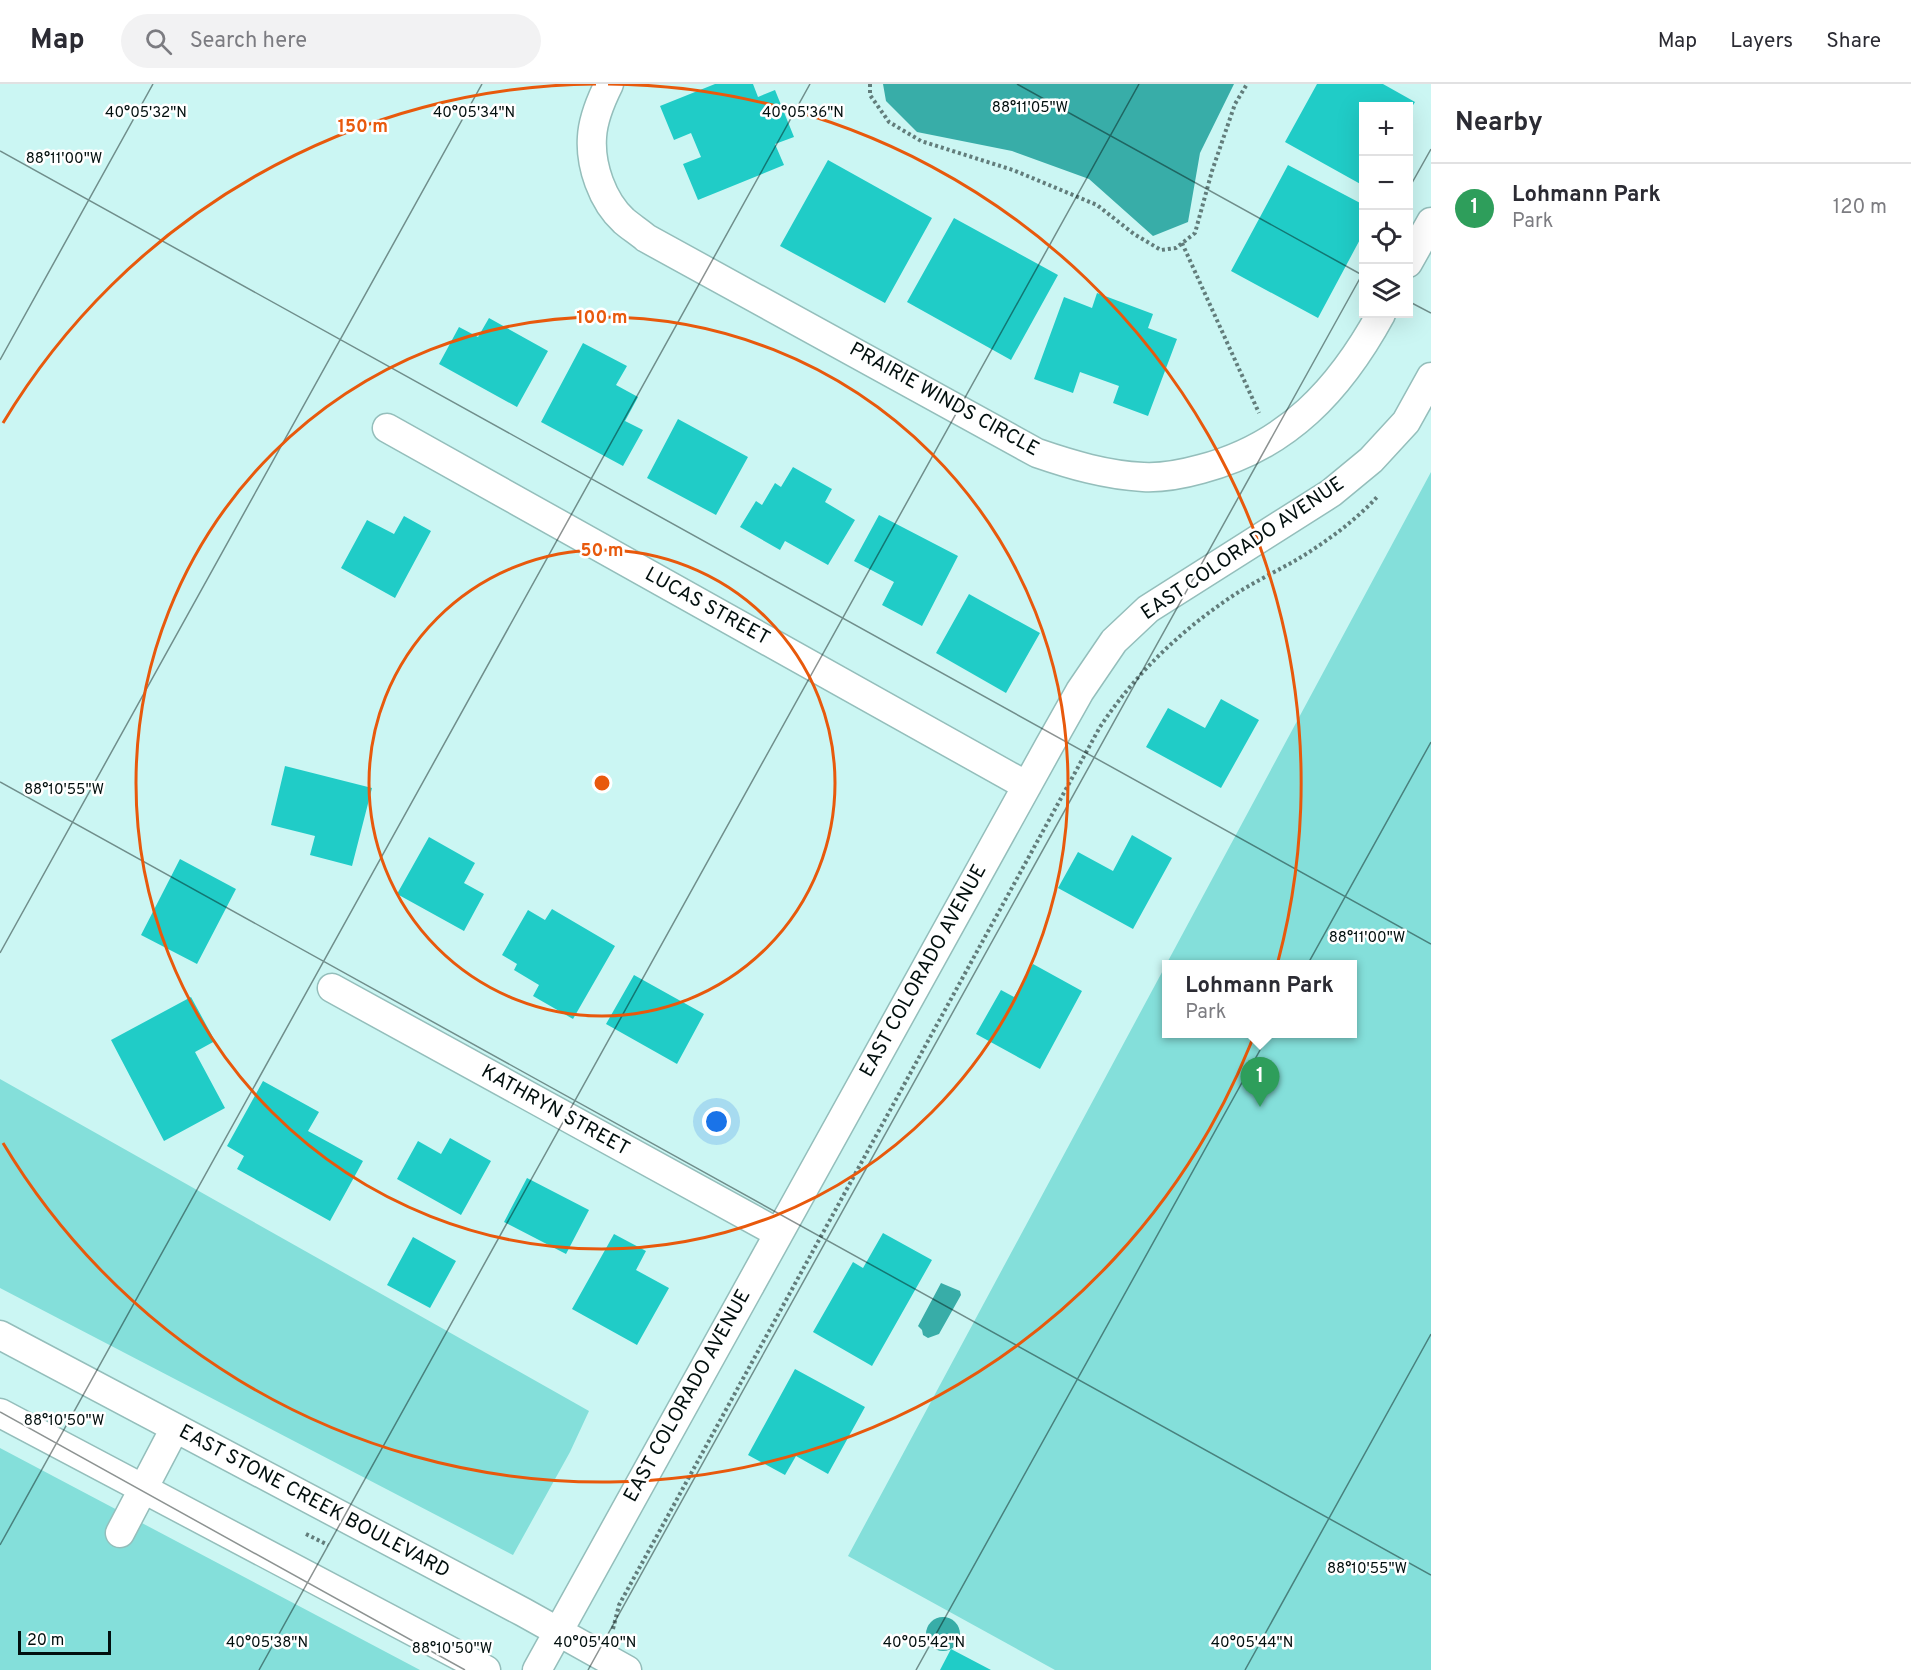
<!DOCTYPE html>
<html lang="en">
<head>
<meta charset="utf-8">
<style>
  :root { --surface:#fff; --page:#f2f2f3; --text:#2b2b33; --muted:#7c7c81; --line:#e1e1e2; --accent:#a84216 }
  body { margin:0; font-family:Overpass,sans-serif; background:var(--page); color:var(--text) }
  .controls { position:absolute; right:18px; top:18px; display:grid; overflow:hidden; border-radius:0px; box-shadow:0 6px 24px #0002 }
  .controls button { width:54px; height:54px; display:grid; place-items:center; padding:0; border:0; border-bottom:2px solid var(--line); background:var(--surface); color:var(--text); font:30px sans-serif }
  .scale { position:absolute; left:18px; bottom:15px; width:93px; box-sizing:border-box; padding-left:6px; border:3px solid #020f0e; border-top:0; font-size:16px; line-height:21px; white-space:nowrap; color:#020f0e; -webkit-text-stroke:4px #fff; paint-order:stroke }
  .you { position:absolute; left:717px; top:1038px; width:21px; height:21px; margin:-15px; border:4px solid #fff; border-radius:50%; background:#1a73e8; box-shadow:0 0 0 9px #1a73e833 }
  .badge { display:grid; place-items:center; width:39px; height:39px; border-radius:50%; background:var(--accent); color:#fff; font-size:20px; font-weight:700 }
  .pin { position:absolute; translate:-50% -50px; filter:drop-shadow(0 2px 3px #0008) }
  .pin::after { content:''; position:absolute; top:32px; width:21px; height:18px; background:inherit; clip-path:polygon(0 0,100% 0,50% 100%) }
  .popup { position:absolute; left:1162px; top:876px; width:195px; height:78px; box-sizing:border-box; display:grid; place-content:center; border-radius:0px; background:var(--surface); filter:drop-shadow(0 2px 4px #0005); font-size:20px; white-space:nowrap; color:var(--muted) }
  .popup b { font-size:22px; color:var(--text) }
  .popup::after { content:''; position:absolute; left:50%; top:100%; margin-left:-12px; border:12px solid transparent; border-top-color:var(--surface) }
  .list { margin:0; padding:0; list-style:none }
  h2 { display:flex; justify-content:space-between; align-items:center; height:78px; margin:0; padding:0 24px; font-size:26px }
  h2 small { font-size:20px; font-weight:400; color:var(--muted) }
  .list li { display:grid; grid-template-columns:39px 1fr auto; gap:18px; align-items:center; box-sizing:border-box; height:90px; padding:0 24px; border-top:2px solid var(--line) }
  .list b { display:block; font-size:22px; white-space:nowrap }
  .list p { margin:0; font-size:20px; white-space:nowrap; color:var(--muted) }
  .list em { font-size:20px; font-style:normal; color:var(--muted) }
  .icon { flex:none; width:33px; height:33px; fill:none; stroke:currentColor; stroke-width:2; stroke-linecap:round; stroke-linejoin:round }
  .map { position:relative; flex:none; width:1431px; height:1586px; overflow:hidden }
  header { display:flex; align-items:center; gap:36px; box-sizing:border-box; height:84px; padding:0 30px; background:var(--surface); border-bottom:2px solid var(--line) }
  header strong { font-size:28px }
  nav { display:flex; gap:33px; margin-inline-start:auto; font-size:21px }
  .search { width:420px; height:54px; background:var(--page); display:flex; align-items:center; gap:15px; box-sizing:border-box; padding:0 21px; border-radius:33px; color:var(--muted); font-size:22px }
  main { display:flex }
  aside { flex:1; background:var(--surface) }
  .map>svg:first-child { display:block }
  .green { fill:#84dfda; fill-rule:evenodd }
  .water { fill:#38ada8 }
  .building { fill:#20ccc7 }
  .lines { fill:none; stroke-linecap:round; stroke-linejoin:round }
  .minor-casing { stroke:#94bebb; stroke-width:31 }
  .path { stroke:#627d7b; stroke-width:4; stroke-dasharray:3 3; stroke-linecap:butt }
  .minor { stroke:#fff; stroke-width:28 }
  .ticks { fill:none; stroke:#020f0e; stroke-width:1.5; stroke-opacity:0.45 }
  .ring { fill:none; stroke:#e8590c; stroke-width:3 }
  .labels { text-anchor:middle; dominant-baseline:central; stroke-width:5; stroke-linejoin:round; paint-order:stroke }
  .street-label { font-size:20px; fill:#020f0e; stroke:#fff }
  .ticks-label { font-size:15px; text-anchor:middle; fill:#020f0e; stroke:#fff; stroke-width:5; stroke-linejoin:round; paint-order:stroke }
  .centre { fill:#e8590c; stroke:#fff; stroke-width:3 }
  .ring-label { font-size:18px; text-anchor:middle; font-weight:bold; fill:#e8590c; stroke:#fff; stroke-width:5; stroke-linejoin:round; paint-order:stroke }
</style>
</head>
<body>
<header>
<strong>Map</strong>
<div class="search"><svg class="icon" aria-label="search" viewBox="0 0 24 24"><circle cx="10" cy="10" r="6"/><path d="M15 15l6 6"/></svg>Search here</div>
<nav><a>Map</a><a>Layers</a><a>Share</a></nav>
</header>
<main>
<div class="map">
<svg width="1431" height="1586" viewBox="0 0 1431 1586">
  <rect width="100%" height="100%" fill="#cbf6f3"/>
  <path class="green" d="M1431,388V1586H1055L848,1472ZM1353,880V950H1167V880Z
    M0,995L589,1327L570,1368L513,1471L0,1204Z
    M0,1364L420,1586H0Z"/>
  <path class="water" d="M883,0H1234L1200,69L1188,138L1153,152L1089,95L1012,67L917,48L886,17Z
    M941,1199L960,1207L961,1211L939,1250L928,1254L923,1251L922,1246L918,1242Z
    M926 1550a17 17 0 1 1 34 0a17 17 0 1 1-34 0Z"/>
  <path class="building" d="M715,0H753L758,13L775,6L794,53L775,60L784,81L698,116L683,80L701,73L691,49L674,56L660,22Z
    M1317,0H1383L1415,18L1408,29V22H1364V102L1285,58Z
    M828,76L932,134L885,219L780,162Z
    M1288,81L1364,121V148L1318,234L1231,187Z
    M954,134L1058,191L1011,276L907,218Z
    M1097,209L1153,230L1148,244L1177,255L1148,332L1113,319L1119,302L1080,288L1073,309L1034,295L1064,213L1092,224Z
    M489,234L548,267L517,323L439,280L459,243L478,253Z
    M583,259L627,282L616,301L638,313L625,337L643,346L623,382L541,338Z
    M678,335L748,373L716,431L647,394Z
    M793,383L832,405L825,418L855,436L828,481L785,457L780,466L740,443L756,417L762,421L775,399L781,403Z
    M879,431L958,472L922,542L882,521L894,498L854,477Z
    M404,432L431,447L395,514L341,484L367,436L394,450Z
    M969,510L1040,549L1006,609L936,569Z
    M1221,615L1259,636L1221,704L1146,663L1168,624L1205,644Z
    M285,682L372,704L352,782L310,771L315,752L271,741Z
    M1132,751L1172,774L1133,845L1058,804L1078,768L1113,787Z
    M429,753L475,779L464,799L484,810L464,847L397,810Z
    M180,775L236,805L197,880L141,851Z
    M552,825L615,862L573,935L533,912L539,901L514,886L517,880L502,871L528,826L545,836Z
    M1033,880L1082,907L1040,985L976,950L1001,906L1014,913Z
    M634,891L704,930L677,980L606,940Z
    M191,913L215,957L195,968L225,1024L164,1057L111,956Z
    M263,997L319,1028L308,1047L363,1077L330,1137L237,1085L244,1072L227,1062Z
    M450,1054L491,1077L461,1131L397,1095L418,1057L441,1070Z
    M527,1094L589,1126L566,1170L504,1138Z
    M883,1149L932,1176L872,1282L813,1248L853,1178L863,1184Z
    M614,1150L646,1167L636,1186L669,1204L637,1261L572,1225Z
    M413,1153L456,1177L430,1224L387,1201Z
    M795,1285L865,1323L828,1390L796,1372L785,1391L748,1371Z
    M951,1565L991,1586H940Z"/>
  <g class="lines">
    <g class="minor-casing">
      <path id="minor" d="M609,0C601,16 593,34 592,53C590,81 602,117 624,137C631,143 639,148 646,154L1037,369C1072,381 1106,391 1143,393C1162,394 1183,390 1201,385C1287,363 1340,305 1381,230
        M1408,179L1431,138
        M387,344L1027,702
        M332,904L778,1149
        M0,1251L523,1528L627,1586
        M0,1329L486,1586
        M120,1449L175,1344
        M537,1586L1049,662L1080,607L1114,557L1148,525L1331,409L1371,376L1406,338L1431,293"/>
    </g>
    <path class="path" d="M870,0V11L889,38L921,57L1013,86L1097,121L1134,150L1161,166L1176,164L1195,149L1212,87L1235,20L1247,0
      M1182,159L1259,329
      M306,1450L328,1461
      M613,1545L619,1521L1100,643C1135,590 1181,546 1234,511C1254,498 1277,487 1298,475C1326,458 1355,437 1377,413"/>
    <use href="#minor" class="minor"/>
  </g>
  <path class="ticks" d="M1017,0L1364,192M0,67L1431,860M1408,106L1431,65M1408,217L1431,229M0,276L153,0M0,698L1431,1491M0,869L482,0M0,1328L465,1586M0,1461L810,0M259,1586L1139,0M588,1586L1364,187M916,1586L1431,658M1245,1586L1431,1250"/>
  <g class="ring">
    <circle cx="602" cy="699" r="233"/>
    <circle cx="602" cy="699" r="466"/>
    <path d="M3 339A699 699 0 0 1 596 0M608 0A699 699 0 1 1 3 1059"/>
  </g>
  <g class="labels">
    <g class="street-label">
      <text transform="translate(944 316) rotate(29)">PRAIRIE WINDS CIRCLE</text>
      <text transform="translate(1243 465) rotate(-34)">EAST COLORADO AVENUE</text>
      <text transform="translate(707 523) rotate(29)">LUCAS STREET</text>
      <text transform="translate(924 887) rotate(-61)">EAST COLORADO AVENUE</text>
      <text transform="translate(555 1027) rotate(29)">KATHRYN STREET</text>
      <text transform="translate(688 1312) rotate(-61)">EAST COLORADO AVENUE</text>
      <text transform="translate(314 1418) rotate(28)">EAST STONE CREEK BOULEVARD</text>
    </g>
  </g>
  <g class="ticks-label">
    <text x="1030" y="28">88°11'05"W</text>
    <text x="146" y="33">40°05'32"N</text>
    <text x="474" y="33">40°05'34"N</text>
    <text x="803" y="33">40°05'36"N</text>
    <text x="64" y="79">88°11'00"W</text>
    <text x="64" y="710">88°10'55"W</text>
    <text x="1367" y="858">88°11'00"W</text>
    <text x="64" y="1341">88°10'50"W</text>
    <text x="1367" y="1489">88°10'55"W</text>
    <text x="267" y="1563">40°05'38"N</text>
    <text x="595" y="1563">40°05'40"N</text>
    <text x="924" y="1563">40°05'42"N</text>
    <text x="1252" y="1563">40°05'44"N</text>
    <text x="452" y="1569">88°10'50"W</text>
  </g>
  <circle cx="602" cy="699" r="9" class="centre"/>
  <g class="ring-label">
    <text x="363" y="48">150 m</text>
    <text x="602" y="239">100 m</text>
    <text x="602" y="472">50 m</text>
  </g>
</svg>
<div class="controls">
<button>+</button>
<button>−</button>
<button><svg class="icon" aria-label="locate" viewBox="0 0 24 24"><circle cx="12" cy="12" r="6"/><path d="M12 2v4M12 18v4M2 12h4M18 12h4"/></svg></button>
<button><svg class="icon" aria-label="layers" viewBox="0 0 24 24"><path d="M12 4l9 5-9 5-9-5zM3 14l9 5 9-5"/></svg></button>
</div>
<div class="scale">20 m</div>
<div class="you"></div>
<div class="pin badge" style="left:1260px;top:1023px;background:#2e9e5b">1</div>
<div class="popup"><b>Lohmann Park</b>Park</div>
</div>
<aside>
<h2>Nearby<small></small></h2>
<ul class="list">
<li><span class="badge" style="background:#2e9e5b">1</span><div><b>Lohmann Park</b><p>Park</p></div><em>120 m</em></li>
</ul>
</aside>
</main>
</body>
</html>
